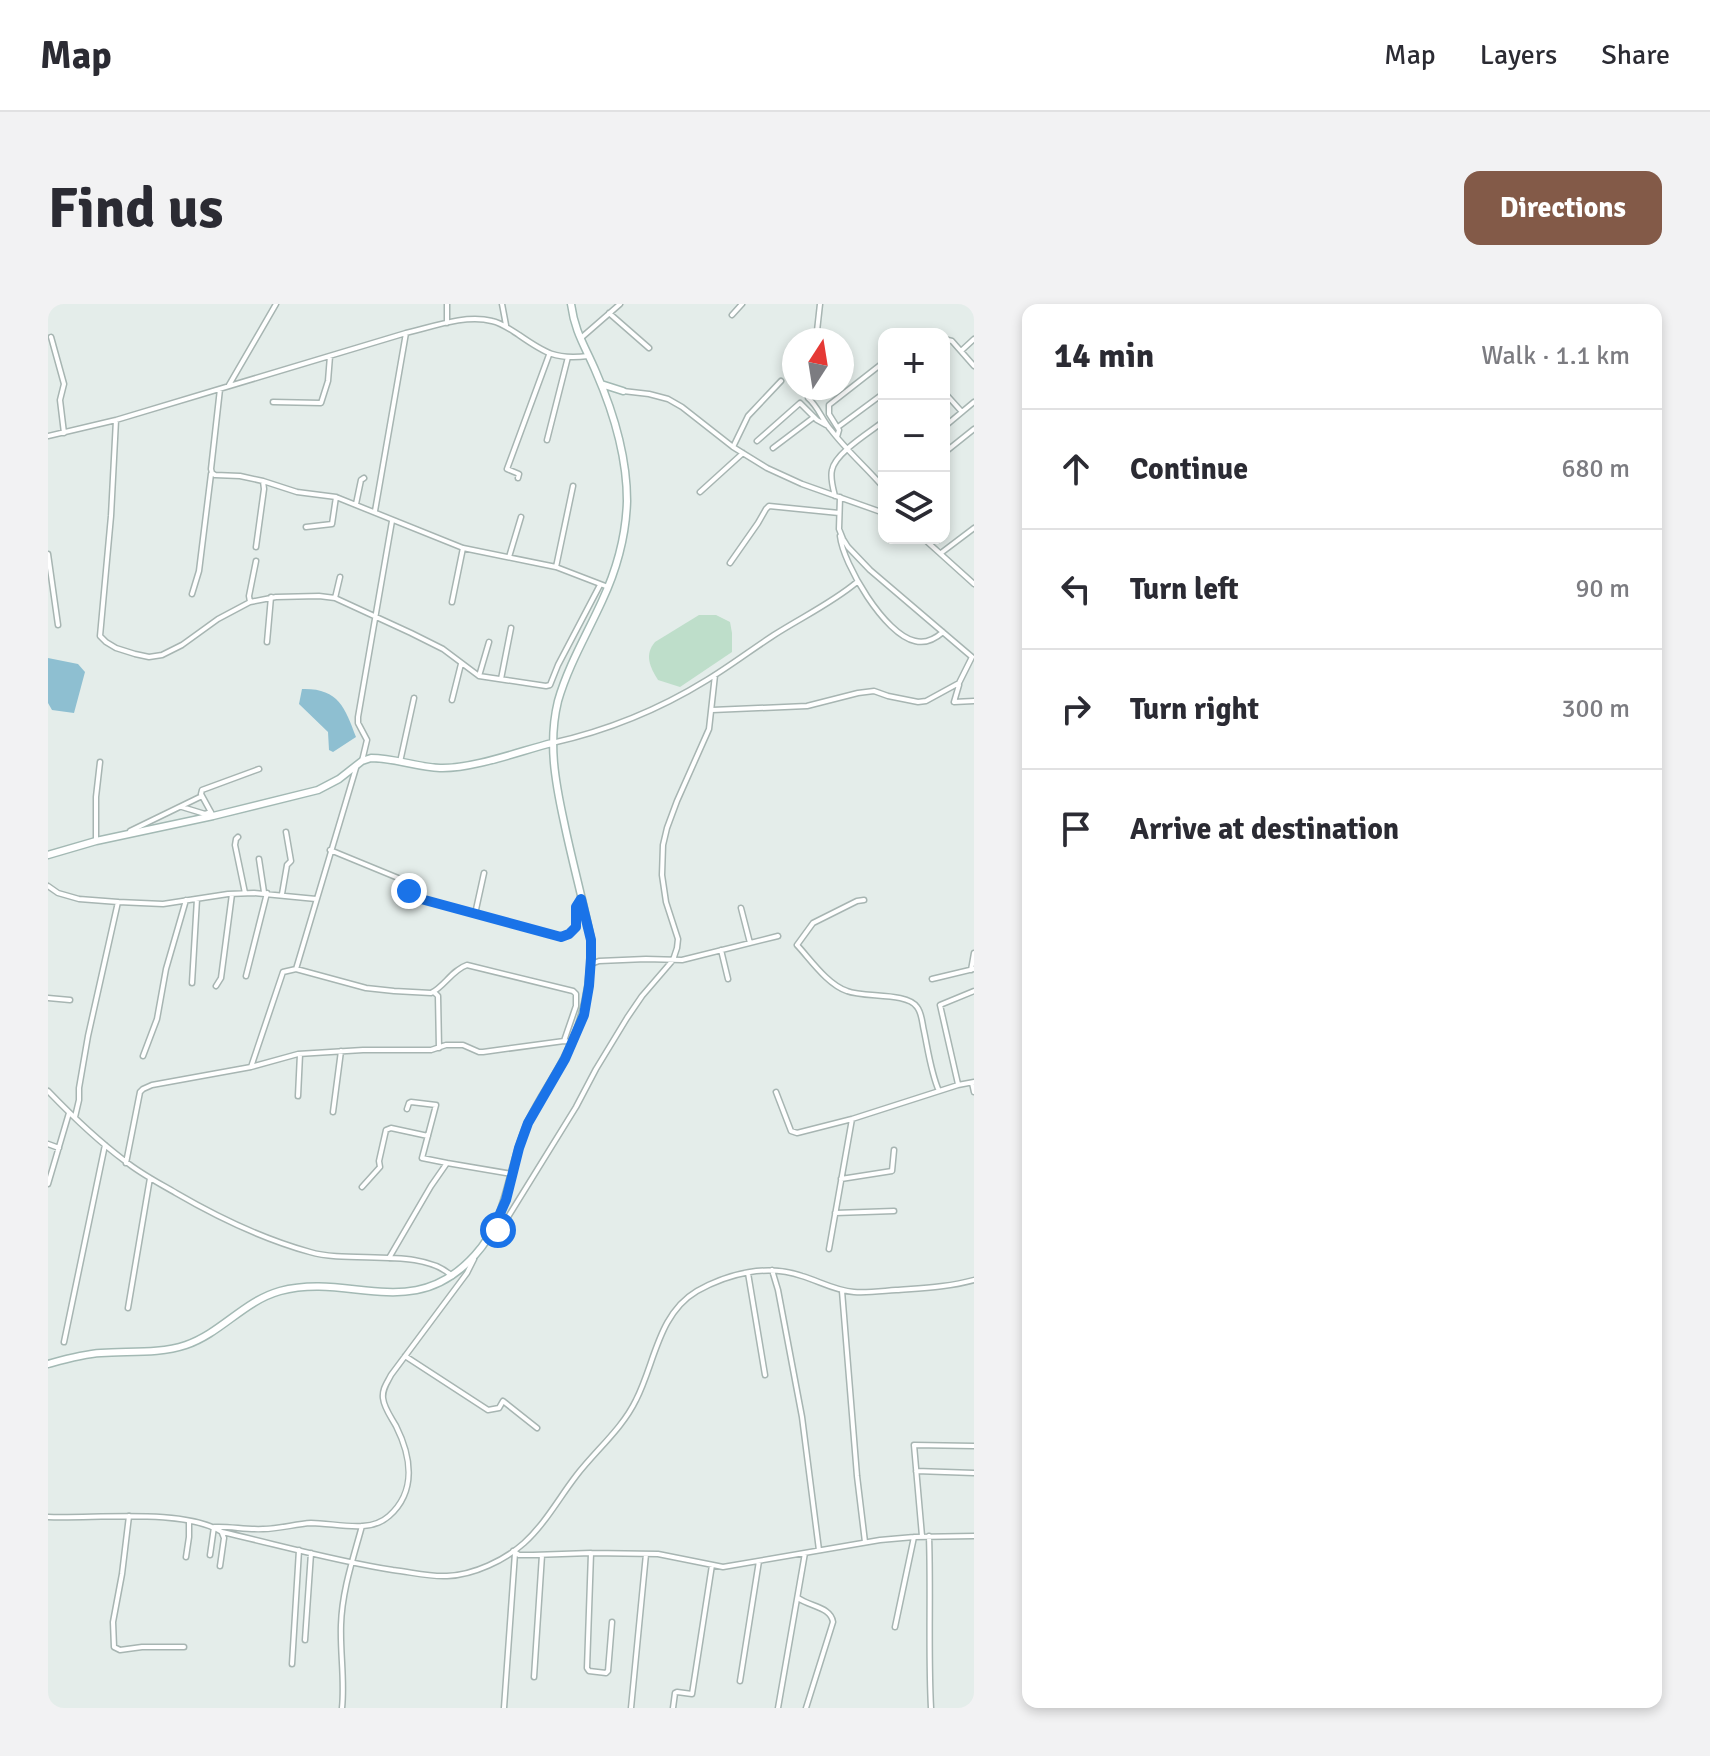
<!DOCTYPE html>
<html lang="en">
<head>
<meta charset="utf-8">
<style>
  :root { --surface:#fff; --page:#f2f2f3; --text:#2b2b33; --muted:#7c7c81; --line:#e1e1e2; --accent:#835a48 }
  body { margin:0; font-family:Signika,sans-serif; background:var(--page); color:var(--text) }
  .controls { position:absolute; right:24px; top:24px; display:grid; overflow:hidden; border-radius:16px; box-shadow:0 4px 12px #0003 }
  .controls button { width:72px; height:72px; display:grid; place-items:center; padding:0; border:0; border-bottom:2px solid var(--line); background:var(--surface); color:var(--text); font:40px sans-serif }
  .compass { position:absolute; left:734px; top:24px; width:72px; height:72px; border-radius:50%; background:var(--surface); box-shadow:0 4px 12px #0003; rotate:12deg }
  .stop { position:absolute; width:24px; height:24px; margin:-18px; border:6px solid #1a73e8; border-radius:50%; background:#fff }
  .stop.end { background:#1a73e8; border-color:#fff; box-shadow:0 2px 8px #0008 }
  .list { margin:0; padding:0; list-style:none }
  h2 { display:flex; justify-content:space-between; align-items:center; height:104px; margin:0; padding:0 32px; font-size:34px }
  h2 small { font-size:26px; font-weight:400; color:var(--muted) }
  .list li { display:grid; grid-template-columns:52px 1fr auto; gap:24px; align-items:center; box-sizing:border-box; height:120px; padding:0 32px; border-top:2px solid var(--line) }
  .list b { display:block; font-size:30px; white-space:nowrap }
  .list em { font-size:26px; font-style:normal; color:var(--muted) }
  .icon { flex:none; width:44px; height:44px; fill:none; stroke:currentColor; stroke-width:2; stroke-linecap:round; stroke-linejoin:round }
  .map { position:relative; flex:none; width:926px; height:1404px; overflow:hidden; border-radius:16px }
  header { display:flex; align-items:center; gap:48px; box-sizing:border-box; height:112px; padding:0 40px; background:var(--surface); border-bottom:2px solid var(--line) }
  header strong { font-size:38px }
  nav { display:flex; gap:44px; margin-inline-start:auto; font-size:28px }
  .intro { display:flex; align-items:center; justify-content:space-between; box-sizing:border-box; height:192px; padding:0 48px }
  h1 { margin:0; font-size:56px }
  .button { padding:20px 36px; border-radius:16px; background:var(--accent); color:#fff; font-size:28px; font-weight:700 }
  main { display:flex; gap:48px; padding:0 48px }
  aside { flex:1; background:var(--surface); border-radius:16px; box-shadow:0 4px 12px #0003 }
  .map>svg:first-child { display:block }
  .green { fill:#bedeca }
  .water { fill:#8ebfd1 }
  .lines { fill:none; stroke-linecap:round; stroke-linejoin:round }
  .street-casing { stroke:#a7b5b2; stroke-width:7 }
  .secondary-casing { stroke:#a3b9b4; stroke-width:9 }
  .street { stroke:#fff; stroke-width:4 }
  .secondary { stroke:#fff; stroke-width:6 }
  .route { stroke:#1a73e8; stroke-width:10 }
</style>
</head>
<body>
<header>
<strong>Map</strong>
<nav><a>Map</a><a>Layers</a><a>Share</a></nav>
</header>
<div class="intro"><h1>Find us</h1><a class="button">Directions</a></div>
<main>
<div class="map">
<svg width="926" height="1404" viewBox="0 0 926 1404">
  <rect width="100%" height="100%" fill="#e4edea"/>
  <path class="green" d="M651,311H668L682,318L684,329V348L632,383L610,376C602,363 596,351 607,338Z"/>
  <path class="water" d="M0,354L30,360L37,368L26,409L4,406L0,399Z
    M254,385C290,384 297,403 308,433L285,448L281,446L280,428L251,400Z"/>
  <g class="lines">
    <g class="street-casing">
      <path id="street" d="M399,0V19
        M454,0L458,21
        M561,9L601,44
        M684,11L694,0
        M3,33L16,80L12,96L16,129
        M533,34L572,0
        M896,35L904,37L926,62
        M768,36L772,0
        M913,47L926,35
        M181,81L228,0
        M760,84V94C770,102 774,116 783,126C799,147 819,164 836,184
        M172,85L163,165L164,169L167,171L192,172L215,177L249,188L288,193L415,244L508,263L560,283
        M575,87L601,90L620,95L634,103L685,143L719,164L754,180L836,209
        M896,88L914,108
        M225,98L273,99L280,77L282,52
        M68,116L63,212L52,332L58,338L68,344L87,350L101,353L114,351L134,341L170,315L202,298L228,293L271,292L287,294L363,329L395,345L431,372L498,382L502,381L510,361L552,281
        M790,123L836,89
        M896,123L926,98
        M0,132L68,116L358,29C384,23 417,10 444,17C454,19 463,26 471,31C497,49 508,56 540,52
        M789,133L791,126L781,110V101L836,58
        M499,136L520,53
        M709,137L752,99L769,116L778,121
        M685,143L700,112L733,77
        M725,144L766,113
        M896,149L926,125
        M470,174L471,170L459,165L501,51
        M652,188L695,149
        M787,192C785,184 782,174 784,166C787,149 822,128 836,117
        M792,193L791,225L795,235L800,243L822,266L924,353
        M308,200L313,176L316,174
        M327,207L358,29
        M258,223L284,220L288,193
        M792,232C795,260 837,331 867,337C878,340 887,335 895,328
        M875,234L926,280
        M208,243L216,185L215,177
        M893,249L926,224
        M0,250L10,321
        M461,253L473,213
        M682,259L710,219L718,205L721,202L791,209
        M508,263L525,182
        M144,290L151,267L163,170
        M287,294L292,273
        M202,298L201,292L208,257
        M404,298L415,244
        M219,338L223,293
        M431,372L441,338
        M453,375L463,324
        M911,381L906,398L926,397
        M404,396L413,360
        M664,406L759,402L810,389L826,387L840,392L870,398L878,397L911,379L924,353
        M504,439C558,427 612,405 659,376C682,362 703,346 726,331C754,313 784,299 809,278
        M314,457L319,436L310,419V413L344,217
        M352,458L366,394
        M134,503L157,510L163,508
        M165,512L153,490L154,486L211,465
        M82,530V527L154,492
        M190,533L188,535L187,541L197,589
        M48,537V493L52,458
        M282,546L355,576L361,587L368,594L506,631C538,637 521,609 533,595
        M211,555L216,588
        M0,582L10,589L31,595L70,598L115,600L180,590L206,589L268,595
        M234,590L239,561L243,557L238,528
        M816,596L809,597L765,619L749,641C763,656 779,680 799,687C816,694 859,688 869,703C874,709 874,719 876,727C880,746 883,769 891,787
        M693,604L702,639
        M427,610L436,569
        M673,646L680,675
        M543,660L551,657L598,655L634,656L730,632
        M248,665L308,464
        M923,666L926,649
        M198,672L219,589
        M884,675L926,665
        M144,679L149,595
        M168,682L173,674L184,590
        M386,688L390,692L391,744
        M0,694L22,696
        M95,752L109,715L118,665L138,596
        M203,763L235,668L248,665L318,684L346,687L383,689C396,683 404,666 419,661L525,687L528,690V702L516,737
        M924,779L926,788
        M910,780L892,701L926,687
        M0,787C24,812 49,836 77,857C93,870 111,879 128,889C171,914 215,935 262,948C302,960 374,943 404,972
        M728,788L743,827L749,829L804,815L910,781L926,778
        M250,792L252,750
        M359,805L361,799L363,798L388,801L374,854L399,859
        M285,808L293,747
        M27,813L31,796V784L40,732L70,598
        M0,840L11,844
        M78,859L92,788L95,785L104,781L203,763L250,750L315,746H383L398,741H415L431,748H435L516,737L524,738
        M793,875L844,867L846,846
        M0,880L21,809
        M314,883L332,863L331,857L338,826L343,824L380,832
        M787,909L846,907
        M443,930L454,923L460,913L528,803L548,765L579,714L594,692L625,656L629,644L630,635L618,598L614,571L615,541L619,524L629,497L661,425L667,371
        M781,945L804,815
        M341,954L383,882L399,859L464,870
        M724,966L730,986L754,1113L771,1246
        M700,969L717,1071
        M794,987L809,1172L817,1238
        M80,1004L102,874
        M16,1038L57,841
        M357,1052L440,1106L451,1104L455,1097L489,1124
        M868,1167L926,1169
        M81,1212L74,1270L65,1318L66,1343L72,1346L94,1343H136
        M0,1213C47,1215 135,1204 174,1228C231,1241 287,1257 345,1266C363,1268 381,1273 399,1272C426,1271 457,1256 476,1239C497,1220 511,1194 528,1172C548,1146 574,1125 588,1096C607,1059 610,1010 649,987C681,969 719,960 754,972C771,977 788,987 806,988C820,989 834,987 848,986C874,984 901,983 926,976
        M874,1232L866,1141L926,1142
        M881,1232C883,1290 880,1347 883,1404
        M465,1247L471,1251H485L543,1249L610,1250L675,1263L832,1236L866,1233L926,1232
        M543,1249L539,1364L541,1367L558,1369L560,1367L564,1318
        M162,1251L166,1223C182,1222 198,1226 215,1225C231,1225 247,1220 263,1219C288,1219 321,1230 341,1212C369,1187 363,1152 348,1122C343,1113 336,1104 335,1094C334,1085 339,1079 343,1071L419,969L426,955
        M138,1253L141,1233V1217
        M172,1262L176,1234L174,1229
        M750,1294C763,1303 783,1303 785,1318L758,1404
        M847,1323L866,1233
        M257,1336L263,1249
        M244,1360L251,1246
        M486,1373L494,1251
        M692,1377L711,1257
        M294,1404C297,1377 292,1349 293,1321C294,1287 305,1255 314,1222
        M456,1404L467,1249
        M583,1404L598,1250
        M625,1404L627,1389L629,1388L644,1390L664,1261
        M730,1404L757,1249"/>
    </g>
    <g class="secondary-casing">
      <path id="secondary" d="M553,80L575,87
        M0,551L48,537L165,512L270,486L291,475L314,457L323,454C346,454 369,463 392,464C425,465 472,447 504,439
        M0,1060C18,1055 35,1050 53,1049C82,1047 111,1050 138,1041C173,1029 196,997 232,987C303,968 365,1020 427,951C462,913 460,861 481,817C491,795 506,775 517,753C537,716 544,678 543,636C535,596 524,557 516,518C507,477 500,438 510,397C520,362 539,330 554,297C568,267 578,231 579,197C579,154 565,107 548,68C537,42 527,29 523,0"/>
    </g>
    <use href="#street" class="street"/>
    <use href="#secondary" class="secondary"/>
  </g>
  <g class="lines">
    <path class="route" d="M361,587L373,595L513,633L521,630L528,623V603L533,595L543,636V654L541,682L536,711L517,755L480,819L471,844L458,896L443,930L450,926"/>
  </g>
</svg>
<div class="controls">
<button>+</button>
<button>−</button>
<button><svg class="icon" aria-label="layers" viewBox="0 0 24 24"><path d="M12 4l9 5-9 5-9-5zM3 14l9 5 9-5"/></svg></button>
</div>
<svg class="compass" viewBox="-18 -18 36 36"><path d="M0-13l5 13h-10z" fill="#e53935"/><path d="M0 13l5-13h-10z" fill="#7c7c81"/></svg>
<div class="stop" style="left:450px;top:926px"></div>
<div class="stop end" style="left:361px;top:587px"></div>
</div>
<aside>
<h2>14 min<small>Walk · 1.1 km</small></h2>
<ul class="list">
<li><svg class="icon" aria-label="ahead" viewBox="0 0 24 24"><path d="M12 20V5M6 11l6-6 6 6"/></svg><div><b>Continue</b></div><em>680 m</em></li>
<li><svg class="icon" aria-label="left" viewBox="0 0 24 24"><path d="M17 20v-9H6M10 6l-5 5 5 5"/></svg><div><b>Turn left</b></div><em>90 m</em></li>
<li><svg class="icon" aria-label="right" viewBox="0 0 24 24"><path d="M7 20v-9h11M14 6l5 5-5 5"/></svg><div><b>Turn right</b></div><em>300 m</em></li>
<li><svg class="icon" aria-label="arrive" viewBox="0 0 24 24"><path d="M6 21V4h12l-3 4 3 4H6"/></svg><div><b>Arrive at destination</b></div></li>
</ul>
</aside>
</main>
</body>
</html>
